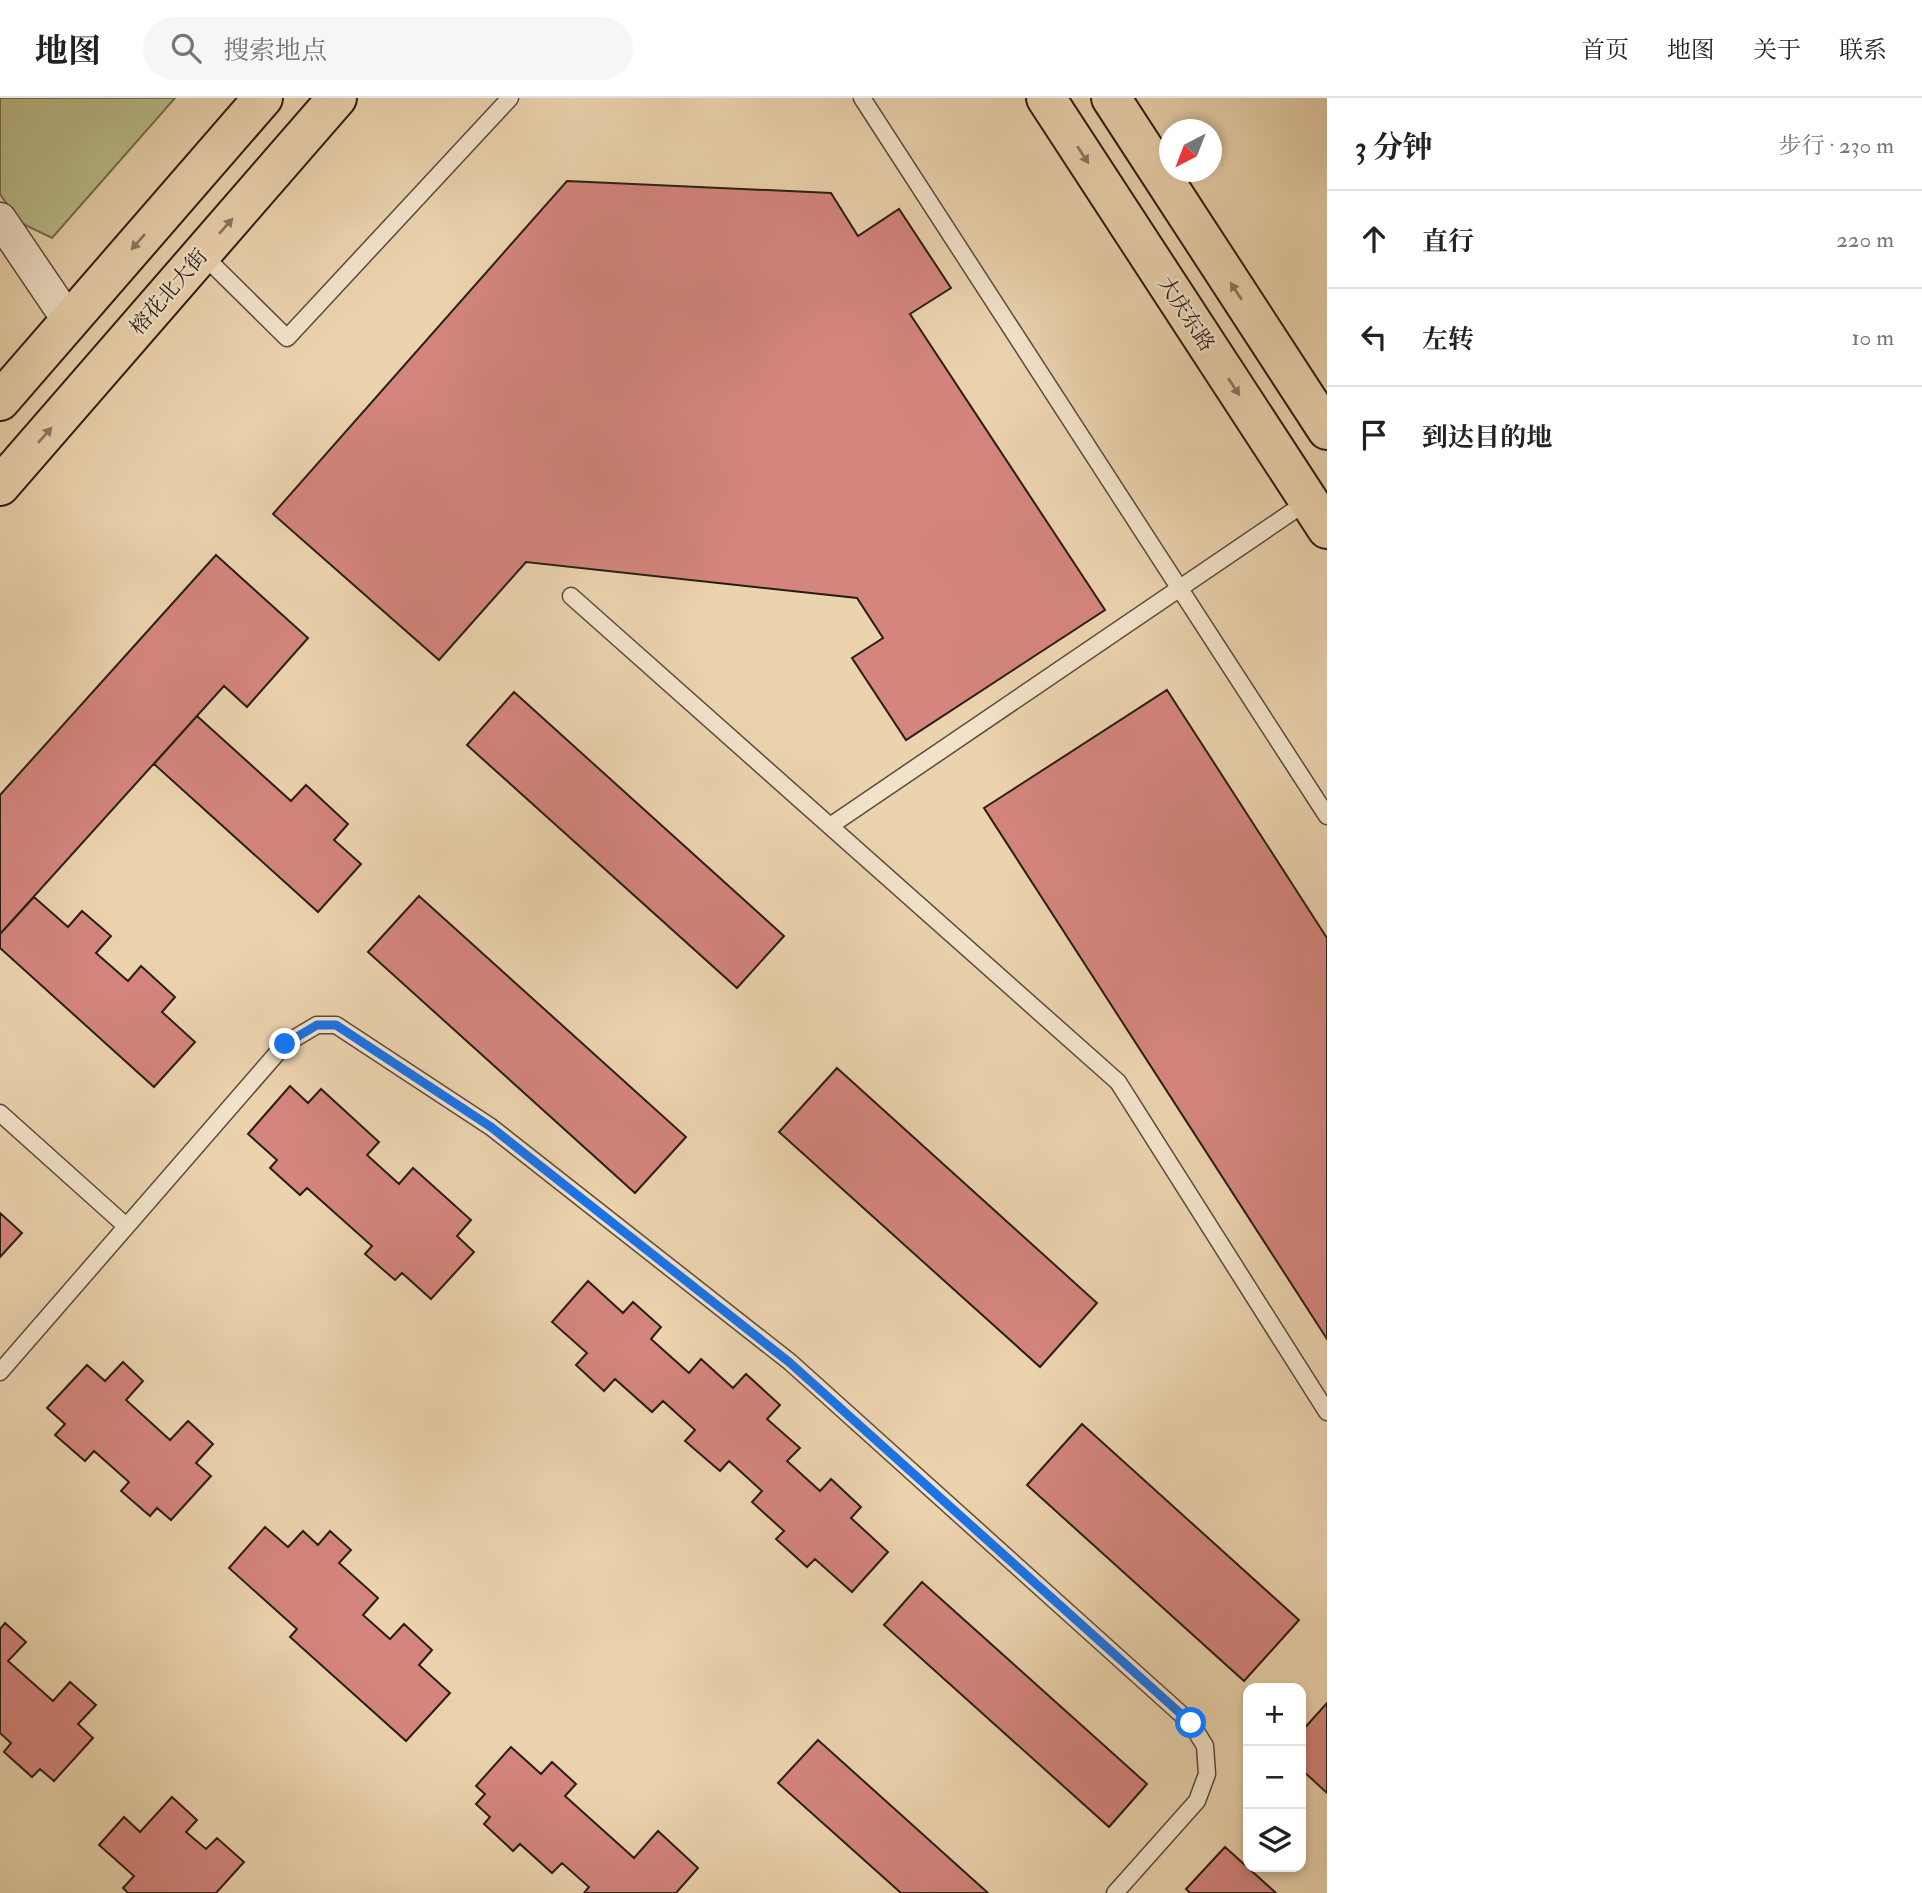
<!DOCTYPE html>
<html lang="zh">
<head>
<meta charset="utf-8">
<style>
  :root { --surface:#fff; --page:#f6f6f6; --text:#222; --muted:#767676; --line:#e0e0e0 }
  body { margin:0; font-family:"IM FELL Double Pica","Noto Serif SC",serif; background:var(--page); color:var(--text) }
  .controls { position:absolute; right:21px; bottom:21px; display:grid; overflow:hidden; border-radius:14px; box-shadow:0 4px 10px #0003 }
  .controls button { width:63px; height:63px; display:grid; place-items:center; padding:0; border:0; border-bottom:2px solid var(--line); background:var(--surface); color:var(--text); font:35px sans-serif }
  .compass { position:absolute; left:1159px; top:21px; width:63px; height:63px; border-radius:50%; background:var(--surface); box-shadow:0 4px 10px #0003; rotate:222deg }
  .stop { position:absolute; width:21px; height:21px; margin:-16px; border:5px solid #1a73e8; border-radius:50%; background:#fff }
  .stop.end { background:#1a73e8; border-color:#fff; box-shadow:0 2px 7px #0008 }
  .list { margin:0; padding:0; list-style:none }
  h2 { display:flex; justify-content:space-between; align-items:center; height:91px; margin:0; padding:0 28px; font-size:30px }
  h2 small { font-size:23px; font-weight:400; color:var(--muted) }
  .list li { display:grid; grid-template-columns:46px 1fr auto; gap:21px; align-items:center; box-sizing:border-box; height:98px; padding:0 28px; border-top:2px solid var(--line) }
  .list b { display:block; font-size:26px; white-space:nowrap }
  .list em { font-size:23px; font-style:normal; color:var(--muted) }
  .icon { flex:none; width:38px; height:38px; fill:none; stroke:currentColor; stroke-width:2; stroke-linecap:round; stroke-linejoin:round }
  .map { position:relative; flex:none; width:1327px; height:1795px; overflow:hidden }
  header { display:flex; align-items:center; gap:42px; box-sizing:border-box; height:98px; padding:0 35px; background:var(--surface); border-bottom:2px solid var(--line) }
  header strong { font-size:33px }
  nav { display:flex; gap:38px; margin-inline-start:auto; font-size:24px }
  .search { width:490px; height:63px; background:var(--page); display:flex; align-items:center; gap:18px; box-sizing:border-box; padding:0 24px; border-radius:38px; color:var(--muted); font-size:26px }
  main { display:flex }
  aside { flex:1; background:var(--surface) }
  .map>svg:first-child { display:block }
  .green { fill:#babc89; stroke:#726d4f; stroke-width:2 }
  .building { fill:#d4857d; stroke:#291e15; stroke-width:2 }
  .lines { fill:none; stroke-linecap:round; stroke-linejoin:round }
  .lane-casing { stroke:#5a4b3b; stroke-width:19 }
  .street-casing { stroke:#5a4b3b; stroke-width:35 }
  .primary-casing { stroke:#291e15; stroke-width:42 }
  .lane { stroke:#f2e2ca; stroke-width:16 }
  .street { stroke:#f2e2ca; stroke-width:32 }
  .primary { stroke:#ebd3ae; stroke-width:38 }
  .oneway { fill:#8a7862 }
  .route { stroke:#1a73e8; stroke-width:9 }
  .labels { text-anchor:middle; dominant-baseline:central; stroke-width:5; stroke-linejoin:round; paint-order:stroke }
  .street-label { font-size:21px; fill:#291e15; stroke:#f2e2ca }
</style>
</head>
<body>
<header>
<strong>地图</strong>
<div class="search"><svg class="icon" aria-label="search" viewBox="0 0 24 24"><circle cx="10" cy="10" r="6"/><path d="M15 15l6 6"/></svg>搜索地点</div>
<nav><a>首页</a><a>地图</a><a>关于</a><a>联系</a></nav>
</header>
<main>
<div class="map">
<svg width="1327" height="1795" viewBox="0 0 1327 1795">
  <rect width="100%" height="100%" fill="#ebd3ae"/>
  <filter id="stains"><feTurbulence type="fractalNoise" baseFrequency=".00286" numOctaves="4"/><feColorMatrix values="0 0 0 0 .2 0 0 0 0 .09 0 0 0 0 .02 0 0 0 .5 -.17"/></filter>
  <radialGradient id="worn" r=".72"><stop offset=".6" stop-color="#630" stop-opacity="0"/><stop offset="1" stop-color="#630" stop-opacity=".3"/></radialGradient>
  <path class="green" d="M0,0H175L52,140L19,124L0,96Z"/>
  <path class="building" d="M567,83L831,95L858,138L899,111L951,190L910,216L1105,512L906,642L852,560L883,540L857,500L526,464L439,562L273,416Z
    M216,457L308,540L247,609L224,588L0,836V697Z
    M1167,592L1327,840V1241L984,710Z
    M514,594L784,838L737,890L467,647Z
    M197,618L291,703L306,687L348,726L334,742L361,766L318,814L154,666Z
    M419,798L686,1039L635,1095L368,854Z
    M34,799L68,829L82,813L111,838L96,855L128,883L141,868L175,899L162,914L195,944L154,989L0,850V836Z
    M837,970L1097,1205L1040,1269L779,1034Z
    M290,988L308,1005L321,991L379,1044L367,1057L399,1086L413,1070L471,1122L457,1138L474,1154L431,1201L402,1175L395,1182L365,1156L372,1148L307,1090L300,1097L270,1070L277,1062L248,1036Z
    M0,1115L22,1135L0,1159Z
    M588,1183L623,1215L633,1204L661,1229L651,1241L689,1275L701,1261L733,1290L746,1276L780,1307L767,1321L800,1350L787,1363L820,1393L831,1381L861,1409L851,1420L888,1454L852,1494L815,1461L807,1469L776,1441L784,1433L752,1404L762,1393L729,1363L720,1373L685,1343L695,1332L663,1303L652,1314L615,1281L604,1293L576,1267L587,1255L552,1224Z
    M123,1264L143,1283L126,1302L170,1342L188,1323L213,1346L196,1365L211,1378L171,1422L157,1410L150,1418L121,1393L129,1384L94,1353L85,1363L55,1337L65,1326L47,1310L87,1267L105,1283Z
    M1082,1326L1299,1522L1244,1583L1027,1387Z
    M265,1429L288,1449L303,1433L318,1447L330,1433L351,1452L339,1465L378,1500L363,1517L390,1541L404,1526L432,1552L419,1567L450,1595L406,1643L290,1539L297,1531L229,1470Z
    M922,1484L1147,1686L1109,1729L884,1527Z
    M5,1525L26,1544L8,1563L53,1603L70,1584L96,1607L78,1626L93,1640L54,1683L40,1671L32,1679L4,1654L11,1645L0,1635V1531Z
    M1327,1605V1695L1301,1671V1634Z
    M818,1642L988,1795H901L778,1685Z
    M511,1649L541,1676L552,1664L576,1686L565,1698L634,1760L658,1733L698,1770L676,1795H584L589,1789L562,1765L552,1775L520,1746L513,1753L484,1726L490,1719L476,1706L485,1696L476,1688Z
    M172,1699L197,1722L186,1734L206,1751L217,1740L244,1764L216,1795H128L123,1790L134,1778L99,1747L124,1719L140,1734Z
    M1225,1749L1276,1795H1190L1186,1791Z"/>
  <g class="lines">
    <g class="lane-casing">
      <path id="lane" d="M862,0L1327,718
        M202,156L287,240L510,0
        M571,498L1118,984L1327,1314
        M830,728L1308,403
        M0,1015L126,1128
        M0,1274L285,946L317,927H336L491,1029L790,1264L1191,1625L1205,1648L1207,1676L1197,1703L1115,1795"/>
    </g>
    <g class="street-casing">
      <path id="street" d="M0,121L69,223"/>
    </g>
    <g class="primary-casing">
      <path id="primary" d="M1046,0L1327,431
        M1111,0L1327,332
        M0,303L263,0
        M0,388L337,0"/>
    </g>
    <use href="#lane" class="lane"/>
    <use href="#street" class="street"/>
    <use href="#primary" class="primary"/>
  </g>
  <defs><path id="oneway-solid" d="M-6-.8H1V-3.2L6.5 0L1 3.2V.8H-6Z" transform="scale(1.75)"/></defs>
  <g class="oneway">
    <use href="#oneway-solid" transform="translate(1083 57) rotate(57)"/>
    <use href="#oneway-solid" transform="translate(226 128) rotate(-49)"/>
    <use href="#oneway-solid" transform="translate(138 144) rotate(131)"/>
    <use href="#oneway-solid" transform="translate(1236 193) rotate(-123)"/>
    <use href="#oneway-solid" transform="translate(1234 289) rotate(57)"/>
    <use href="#oneway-solid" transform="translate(45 337) rotate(-49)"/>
  </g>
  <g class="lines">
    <path class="route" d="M285,946L317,927H336L491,1029L789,1264L1191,1625"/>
  </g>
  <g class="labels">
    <g class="street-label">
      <text transform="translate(169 194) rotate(-49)">榕花北大街</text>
      <text transform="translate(1186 216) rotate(57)">大庆东路</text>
    </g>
  </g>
  <rect width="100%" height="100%" filter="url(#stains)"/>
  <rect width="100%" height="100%" fill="url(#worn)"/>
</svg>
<div class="controls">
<button>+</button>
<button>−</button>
<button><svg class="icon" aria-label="layers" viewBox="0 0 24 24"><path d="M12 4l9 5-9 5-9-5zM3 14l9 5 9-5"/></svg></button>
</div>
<svg class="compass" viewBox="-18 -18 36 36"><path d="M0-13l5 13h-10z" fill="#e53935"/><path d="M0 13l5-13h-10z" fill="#767676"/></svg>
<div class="stop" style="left:1191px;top:1625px"></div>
<div class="stop end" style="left:285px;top:946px"></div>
</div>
<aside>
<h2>3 分钟<small>步行 · 230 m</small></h2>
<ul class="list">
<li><svg class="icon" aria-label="ahead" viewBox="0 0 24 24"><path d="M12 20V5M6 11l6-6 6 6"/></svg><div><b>直行</b></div><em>220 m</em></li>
<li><svg class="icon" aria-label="left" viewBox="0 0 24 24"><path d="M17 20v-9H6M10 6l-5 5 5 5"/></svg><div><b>左转</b></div><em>10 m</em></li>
<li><svg class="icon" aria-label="arrive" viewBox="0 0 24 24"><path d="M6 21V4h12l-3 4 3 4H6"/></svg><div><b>到达目的地</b></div></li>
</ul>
</aside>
</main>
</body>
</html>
